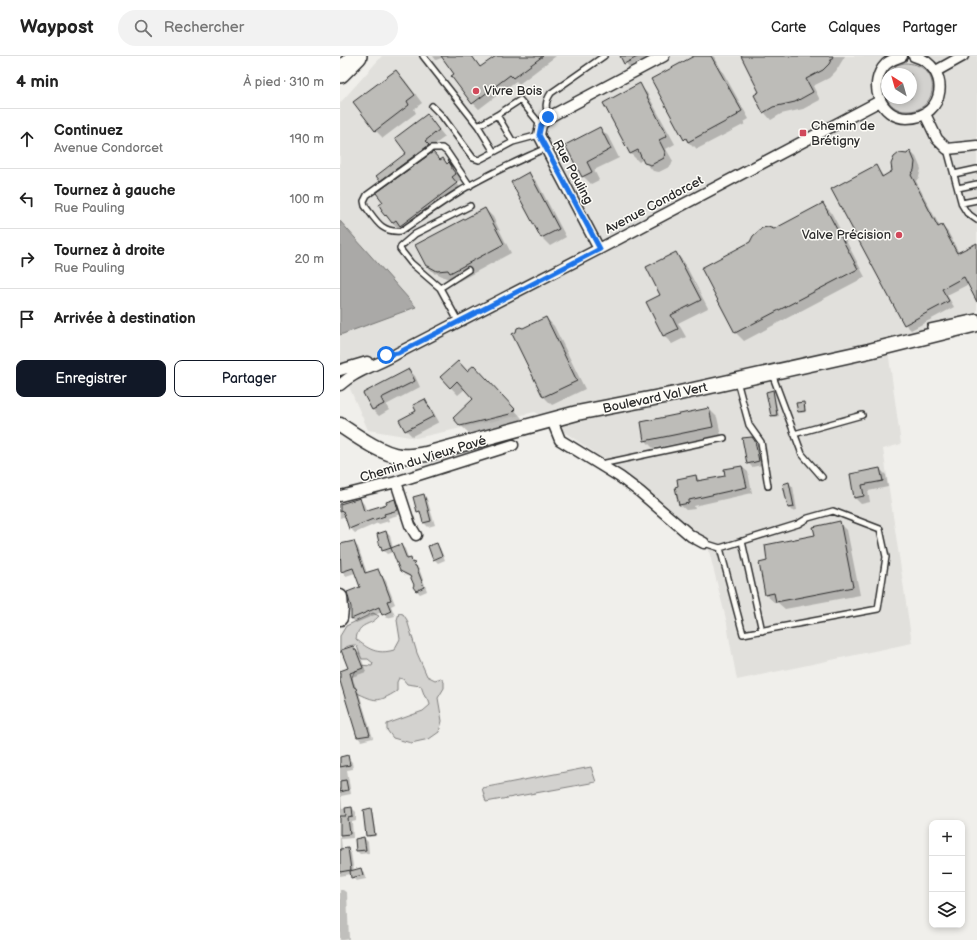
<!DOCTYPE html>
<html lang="fr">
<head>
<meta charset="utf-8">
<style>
  :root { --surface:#fff; --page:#f2f2f2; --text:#222; --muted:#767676; --line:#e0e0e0; --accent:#111827 }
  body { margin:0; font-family:"Balsamiq Sans",sans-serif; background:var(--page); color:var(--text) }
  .controls { position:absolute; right:12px; bottom:12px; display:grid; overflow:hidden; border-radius:8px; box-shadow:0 2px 6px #0003 }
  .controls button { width:36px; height:36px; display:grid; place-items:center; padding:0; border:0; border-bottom:1px solid var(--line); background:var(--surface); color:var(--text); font:20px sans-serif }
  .compass { position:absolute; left:541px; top:12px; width:36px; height:36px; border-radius:50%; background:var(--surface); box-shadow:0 2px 6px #0003; rotate:323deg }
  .stop { position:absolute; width:12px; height:12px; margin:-9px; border:3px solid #1a73e8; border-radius:50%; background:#fff }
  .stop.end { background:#1a73e8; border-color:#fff; box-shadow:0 1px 4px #0008 }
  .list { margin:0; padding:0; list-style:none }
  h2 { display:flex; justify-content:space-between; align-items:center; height:52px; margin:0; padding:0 16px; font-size:17px }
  h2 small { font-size:13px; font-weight:400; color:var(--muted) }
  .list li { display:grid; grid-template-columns:26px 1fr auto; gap:12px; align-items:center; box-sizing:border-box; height:60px; padding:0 16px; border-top:1px solid var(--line) }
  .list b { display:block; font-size:15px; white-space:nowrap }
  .list p { margin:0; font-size:13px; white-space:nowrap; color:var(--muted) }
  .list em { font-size:13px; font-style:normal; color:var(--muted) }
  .actions { display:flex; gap:8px; padding:12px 16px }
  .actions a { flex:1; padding:9px 0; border:1px solid var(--accent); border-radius:8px; text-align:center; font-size:14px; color:var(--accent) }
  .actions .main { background:var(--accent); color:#fff }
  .icon { flex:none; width:22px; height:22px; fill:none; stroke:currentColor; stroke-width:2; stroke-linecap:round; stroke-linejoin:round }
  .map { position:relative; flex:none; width:637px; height:884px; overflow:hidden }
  header { display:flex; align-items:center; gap:24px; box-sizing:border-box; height:56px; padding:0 20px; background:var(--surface); border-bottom:1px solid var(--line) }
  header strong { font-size:19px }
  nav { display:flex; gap:22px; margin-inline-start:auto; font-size:14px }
  .search { width:280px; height:36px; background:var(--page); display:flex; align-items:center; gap:10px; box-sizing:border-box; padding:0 14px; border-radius:22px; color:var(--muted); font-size:15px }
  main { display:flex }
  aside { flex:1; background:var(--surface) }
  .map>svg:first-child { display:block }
  .built { fill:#e1e0dc; fill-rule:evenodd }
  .green { fill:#d3d2cf; stroke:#7f7e7d }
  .water { fill:#aaa9a7; stroke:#777775 }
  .shadow { fill:#0003 }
  .building { fill:#bdbcb8; stroke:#2b2b2b }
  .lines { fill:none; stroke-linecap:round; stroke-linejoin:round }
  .lane-casing { stroke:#2b2b2b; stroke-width:8 }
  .street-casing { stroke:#2b2b2b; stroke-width:13 }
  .secondary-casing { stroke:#2b2b2b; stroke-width:17 }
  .highway-casing { stroke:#2b2b2b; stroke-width:22 }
  .lane { stroke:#fdfcf7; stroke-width:5 }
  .street { stroke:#fdfcf7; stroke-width:10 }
  .secondary { stroke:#fdfcf7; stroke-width:14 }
  .highway { stroke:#fdfcf7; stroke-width:19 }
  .route { stroke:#1a73e8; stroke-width:5 }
  .poi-dot { fill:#d1495b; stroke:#fdfcf7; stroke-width:1.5 }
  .labels { text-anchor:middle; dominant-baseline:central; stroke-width:3; stroke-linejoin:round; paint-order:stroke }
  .poi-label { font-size:13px; fill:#2b2b2b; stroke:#fdfcf7; text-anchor:start }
  .street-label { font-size:13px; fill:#2b2b2b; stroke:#fdfcf7 }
</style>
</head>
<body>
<header>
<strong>Waypost</strong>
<div class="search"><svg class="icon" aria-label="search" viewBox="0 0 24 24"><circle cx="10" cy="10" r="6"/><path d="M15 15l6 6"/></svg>Rechercher</div>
<nav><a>Carte</a><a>Calques</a><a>Partager</a></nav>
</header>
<main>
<aside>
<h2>4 min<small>À pied · 310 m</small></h2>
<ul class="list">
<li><svg class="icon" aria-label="ahead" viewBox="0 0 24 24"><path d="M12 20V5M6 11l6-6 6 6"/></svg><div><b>Continuez</b><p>Avenue Condorcet</p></div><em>190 m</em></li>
<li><svg class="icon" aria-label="left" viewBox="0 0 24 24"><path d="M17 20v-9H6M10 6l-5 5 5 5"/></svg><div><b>Tournez à gauche</b><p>Rue Pauling</p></div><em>100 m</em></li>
<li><svg class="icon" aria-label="right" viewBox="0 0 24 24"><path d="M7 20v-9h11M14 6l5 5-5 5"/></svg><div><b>Tournez à droite</b><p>Rue Pauling</p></div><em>20 m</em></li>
<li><svg class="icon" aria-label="arrive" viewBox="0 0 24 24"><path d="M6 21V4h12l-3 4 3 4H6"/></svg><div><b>Arrivée à destination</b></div></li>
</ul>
<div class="actions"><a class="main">Enregistrer</a><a>Partager</a></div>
</aside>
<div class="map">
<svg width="637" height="884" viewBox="0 0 637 884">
  <rect width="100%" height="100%" fill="#f0efeb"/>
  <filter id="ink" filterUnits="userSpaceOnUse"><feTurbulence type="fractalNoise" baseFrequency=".025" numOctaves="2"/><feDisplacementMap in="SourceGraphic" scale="8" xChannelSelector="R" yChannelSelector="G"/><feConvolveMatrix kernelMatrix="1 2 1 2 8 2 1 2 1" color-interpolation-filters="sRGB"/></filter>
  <g filter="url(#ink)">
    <path class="built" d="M42,0H637V264L547,287L561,388L543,393L572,587L397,624L390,587L387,567L366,483L283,416L195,356L76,382L28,374L0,310V47ZM547,18H571V42H547Z"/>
    <path class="green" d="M564,7C604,7 599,57 566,55C558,55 552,50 548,45C542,36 543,27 547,18V42H571V18H547L557,9Z
      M33,557L39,560C30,571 19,565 16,583C28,593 37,599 54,594L60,583L57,564L59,557L63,558L67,564L77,597L87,620L95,624L101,622L104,626V632L98,642L102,665L99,676L89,683L71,687L53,682L47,674V668L83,655L90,649L89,644L85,641L81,630L67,628L63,623L59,622L57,626V635C37,647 37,646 15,636C11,623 10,620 19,609L32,610L33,607L28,603H22C19,598 19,593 16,589C9,589 3,591 0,597V580L6,570Z
      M251,711L256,726L146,746L142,732Z"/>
    <path class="water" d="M0,165L76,251L0,279Z"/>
    <path class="shadow" d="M93,0H132L141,12L157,0H216L179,28L176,25L139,53L133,47L116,18L104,1L96,4Z
      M281,0H308V2L303,6L299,5L289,11Z
      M356,0H373L375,2L409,63L404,66L405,68L357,93L354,90L353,91L345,83Z
      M402,0H505L496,15L489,22L473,30L480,44L463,53L441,58L431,64L424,56L421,37Z
      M56,15L64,23L82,47L74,53L76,57L43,82L35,74Z
      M299,29L307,37L335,88L326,93L333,105L331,110L319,116L313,115L303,103L299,106L291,98Z
      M87,59L105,81L91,91L94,96L93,97L100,105L102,103L114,113L121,124L117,127L122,134L67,175L61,170L58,172L45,159L44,146L47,131L40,124L67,97Z
      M260,72L268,80L279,102L254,114L259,124L251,128L243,120L226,89Z
      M570,95L576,101L581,113L579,121L576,125L600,171L602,170L608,176L619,197L637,188V243L629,228L607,239L614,251L571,274L565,268L536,111L544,121L553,116Z
      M189,118L197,126L226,181L210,190L202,182L173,126Z
      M483,148L491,156L525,221L404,285L396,277L362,212Z
      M145,153L153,161L171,197L119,225L116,222H106L96,217L95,218L87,210Z
      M336,197L344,206L368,252L338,267L346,281L332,288L324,280L307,246L321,239Z
      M206,262L214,270L245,333L212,349L204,341L173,278Z
      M69,314L75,320L80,331L46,349L49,354L39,360L33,354L25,338Z
      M128,316L142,319L182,362L179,366L129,377L120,369L135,343L125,333L118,339L101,321Z
      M432,335L434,337L439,360L434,361L432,360Z
      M84,344L90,350L99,366L72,380L66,374Z
      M463,347L465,349L466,356L461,357L459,356Z
      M369,353L377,361L381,379L313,392L305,384Z
      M412,382L419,389L422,409L412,411L408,407Z
      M402,411L408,416L412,437L354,450L355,453L346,454L340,449L339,431L356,420L361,426L386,421Z
      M540,413L546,419L548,431L528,435L530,446L521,448L515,442L511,418Z
      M449,427L453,431L457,454L452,455L448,451Z
      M84,439L87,443L95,469L88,471L84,467L82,459L78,455Z
      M19,443L24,448L27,456L48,449L54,444L59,449L62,458L48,462L49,465L39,468L38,467L15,477L10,472L6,460L0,462V449Z
      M499,466L507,474L520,539L445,553L437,546H434L426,539L428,506Z
      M46,476L50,480L53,492L61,489L65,493L69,504L70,503L74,507L80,515L87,535L80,538L76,534L72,522L65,519L61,515L53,496L47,498L43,494L41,490Z
      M13,486L18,491L27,517L37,514L46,525L55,548L51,550L55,560L47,562L42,556L16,567L12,563L21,532L15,517L6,520L2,515L0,505V489Z
      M96,488L100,492L105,504L98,507L94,503Z
      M13,591L20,598L26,616L12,621L17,634L19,637L33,682L21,685L18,681L0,623V616L9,613Z
      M8,702L12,706L13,713L7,714L11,738L1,740L2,753L12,752L16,756V765L12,766L13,782L1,783L2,794L7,793L11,797L14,815L21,814L25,817L26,823L16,825L12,821L11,818L0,820V705Z
      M31,753L32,755L36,780L29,781L27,780Z
      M24,782L28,786L29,797L20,798L17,795Z
      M0,834H3L7,837L9,883L4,884H0Z"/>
    <path class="building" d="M101,0H132L140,11L156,0H203L173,22L170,19L132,48L111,20L114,18Z
      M280,0H299L284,8Z
      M354,0H371L402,55L397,58L398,59L348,86L346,82L344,84L311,23Z
      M401,0H493L489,8L483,14L466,23L473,36L455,46L433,51L423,57L414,39L419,36Z
      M56,14L75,39L67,45L69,49L35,75L13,46Z
      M300,27L327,80L319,84L325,96L324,102L311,109L304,107L298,94L290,98L263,47Z
      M87,58L99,74L85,85L89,89L40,125L36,120L66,97L55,82Z
      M260,71L271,93L247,106L252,116L242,121L225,89Z
      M570,94L575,106L574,114L571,119L598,171L602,169L617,197L637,187V246L624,221L602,233L609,245L564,269L491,133L536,109L542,121L552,115L551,108L554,101L559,97L567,98Z
      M93,96L100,104L103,102L107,108L109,106L112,111V113L116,118L112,121L117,127L60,170L56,164L52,167L46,159L45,160L41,155L42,154L39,149L43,146L36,137Z
      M189,116L219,173L201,182L171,126Z
      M483,147L518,213L395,277L361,212L410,186L413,180L422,172L428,171L434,173Z
      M145,152L164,188L110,217L108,214L97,215L88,210H86L75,189Z
      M336,196L361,244L331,259L338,273L323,280L306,246L320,239L306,211Z
      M206,261L237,325L203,341L172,278L176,276L177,272L180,271L183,272Z
      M118,305L127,315L134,309L175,353L170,358L120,370L113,362L133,343L117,325L110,332L100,321Z
      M69,313L75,325L41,342L44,348L32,354L23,337Z
      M433,334L437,359L431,360L426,336Z
      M85,343L94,360L65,375L59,364L76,355L73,349Z
      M464,346L465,355L458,356L456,347Z
      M369,352L373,371L304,385L301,366Z
      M412,381L415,385L419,405L407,408L402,382Z
      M402,410L407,431L349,444V447L339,449L335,431L338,430L337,423L356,419L357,425L385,420L384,413Z
      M540,412L543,425L522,429L524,440L514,442L510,418Z
      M449,426L454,451L448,452L443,428Z
      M84,438L91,465L83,467L80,455L77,456L73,441Z
      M20,442L24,455L47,448L46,446L55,443L58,454L44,458L45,460L33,464V463L9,473L3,455L0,456V448Z
      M500,465L513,531L436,546L434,537L425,539L419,507L427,505L425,489L475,479L473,471Z
      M46,475L51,492L42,495L41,490L40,491L37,478Z
      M14,485L25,517L38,513L41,520H42L51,544L47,545L51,555L42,559L39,551L11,563V551L7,536L20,531L13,512L1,516L0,488Z
      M97,487L102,500L93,504L88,490Z
      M61,488L67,503L71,502L72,507L74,506L75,510H76L84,531L76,535L73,531L74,529L70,520L60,515L51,492Z
      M13,590L15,594H16L23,612L10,617L14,631L16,632L30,679L17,681L0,625V615L8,612L1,594Z
      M8,699L10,709L0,711V701Z
      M6,724L8,734L0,736V725Z
      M12,751L13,761L8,762L10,778L0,779V760H6L5,752Z
      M31,752L35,779L26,780L23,754Z
      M24,781L26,794L16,795L15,783Z
      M8,792L11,814L0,816V793Z
      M21,812L23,819L11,822L10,815Z"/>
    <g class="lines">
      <g class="lane-casing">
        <path id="lane" d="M83,0L138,70L154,96
          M92,50L102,60L133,102L139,104L173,86L199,79
          M157,59L173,86
          M209,61C205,51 205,46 211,37L264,0
          M138,70L157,59L180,44L201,69
          M607,93L622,149L627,157L637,164
          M614,118L637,113
          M130,130L107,96L102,92H92L27,139L24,145L25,150C36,164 41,177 61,175C80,162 98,149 117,137C145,119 176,106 206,92
          M618,132L637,128
          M622,147L637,144
          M100,232L128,214
          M118,265L100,232L71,207L60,193L61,190L75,178L130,150
          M590,271L637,261
          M432,318L462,398L482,421
          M397,325L409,369L421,386L428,430
          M454,378L522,359
          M261,408L384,382
          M402,485L422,575
          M364,487L380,492L403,578L538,553L546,501L540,473L493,455L468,462L458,468L380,492"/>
      </g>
      <g class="street-casing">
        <path id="street" d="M562,0C556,2 551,4 546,8C527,27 540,62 567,62C606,62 612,11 574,0
          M596,15L623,0
          M585,58L597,83L607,93L637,90
          M259,193L199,79L201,69L209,61L324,0
          M0,314L27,306
          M0,329C16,314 39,309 58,297L259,193L540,45
          M212,364L220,384L280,421L300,436L351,480L364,487
          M56,426L70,469L76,479
          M0,440L56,426L173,389"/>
      </g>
      <g class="secondary-casing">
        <path id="secondary" d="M0,369C15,379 43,399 61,400C69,401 78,399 86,398L237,357L335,338L529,295L637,268
          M0,541L1,553L0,562"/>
      </g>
      <g class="highway-casing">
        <path id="highway" d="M0,17L17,0"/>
      </g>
      <use href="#lane" class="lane"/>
      <use href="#street" class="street"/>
      <use href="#secondary" class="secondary"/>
      <use href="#highway" class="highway"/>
    </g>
  </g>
  <g class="lines" filter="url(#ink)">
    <path class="route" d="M46,299L58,297L260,193L199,79L201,69L208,61"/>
  </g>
  <g class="poi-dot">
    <circle cx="136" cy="35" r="4"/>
    <rect x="459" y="73" width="8" height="8" rx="2"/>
    <circle cx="559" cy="179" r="4"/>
  </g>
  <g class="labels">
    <g class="poi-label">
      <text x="144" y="35">Vivre Bois</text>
      <text x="471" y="70">Chemin de<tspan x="471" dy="15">Brétigny</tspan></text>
      <text x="551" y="179" text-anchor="end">Valve Précision</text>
    </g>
    <g class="street-label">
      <text transform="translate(233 116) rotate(62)">Rue Pauling</text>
      <text transform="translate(314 149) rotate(-28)">Avenue Condorcet</text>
      <text transform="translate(315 342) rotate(-12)">Boulevard Val Vert</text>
      <text transform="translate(83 403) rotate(-17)">Chemin du Vieux Pavé</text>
    </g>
  </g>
</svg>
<div class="controls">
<button>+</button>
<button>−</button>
<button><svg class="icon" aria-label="layers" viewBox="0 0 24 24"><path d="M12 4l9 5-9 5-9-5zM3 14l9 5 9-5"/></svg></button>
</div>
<svg class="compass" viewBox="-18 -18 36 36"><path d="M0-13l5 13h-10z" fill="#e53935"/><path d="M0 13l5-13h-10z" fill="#767676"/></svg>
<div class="stop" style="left:46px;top:299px"></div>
<div class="stop end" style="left:208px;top:61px"></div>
</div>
</main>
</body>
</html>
